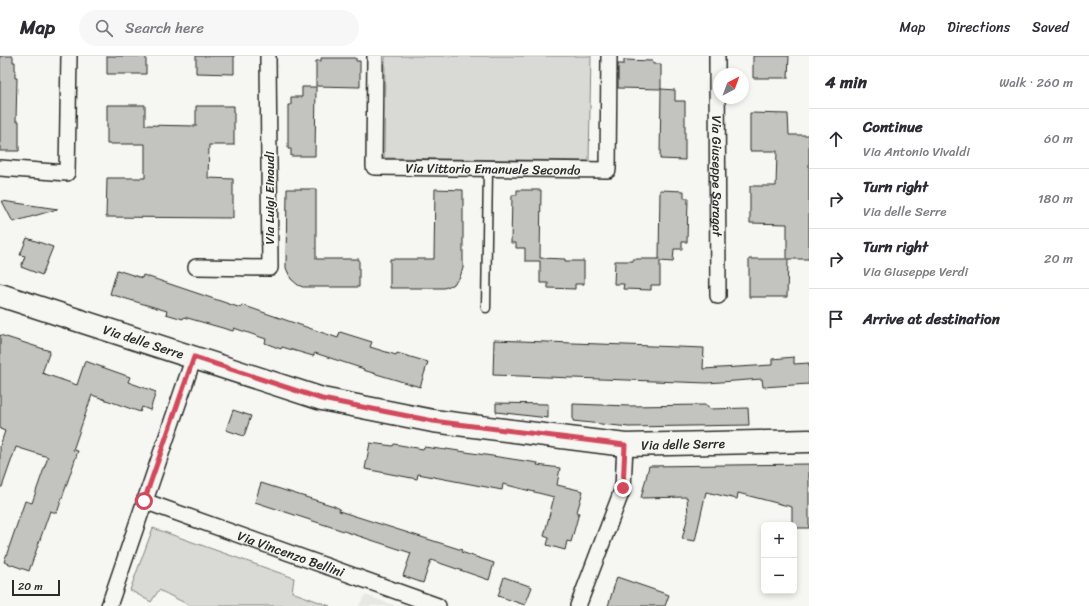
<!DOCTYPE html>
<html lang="en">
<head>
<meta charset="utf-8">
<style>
  :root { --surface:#fff; --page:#f7f7f7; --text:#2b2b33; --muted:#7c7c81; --line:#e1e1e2 }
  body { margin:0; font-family:Sriracha,sans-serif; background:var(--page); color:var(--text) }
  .controls { position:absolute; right:12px; bottom:12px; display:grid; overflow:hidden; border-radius:6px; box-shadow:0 2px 6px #0003 }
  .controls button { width:36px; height:36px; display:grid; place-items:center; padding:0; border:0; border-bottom:1px solid var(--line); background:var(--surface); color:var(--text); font:20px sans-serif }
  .compass { position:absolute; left:713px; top:12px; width:36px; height:36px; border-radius:50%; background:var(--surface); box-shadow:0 2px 6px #0003; rotate:41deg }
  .scale { position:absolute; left:12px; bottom:10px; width:48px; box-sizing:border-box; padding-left:4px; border:2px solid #2b2b2b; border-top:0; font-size:11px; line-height:14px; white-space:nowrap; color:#2b2b2b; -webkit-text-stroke:3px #f6f6f2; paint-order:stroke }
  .stop { position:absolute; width:12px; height:12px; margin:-9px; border:3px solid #d1495b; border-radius:50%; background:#fff }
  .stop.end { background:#d1495b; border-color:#fff; box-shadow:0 1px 4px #0008 }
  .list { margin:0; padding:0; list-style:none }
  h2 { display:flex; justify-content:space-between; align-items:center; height:52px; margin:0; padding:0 16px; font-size:17px }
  h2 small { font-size:13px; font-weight:400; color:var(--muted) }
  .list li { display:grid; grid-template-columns:26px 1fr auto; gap:12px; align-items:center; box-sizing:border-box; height:60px; padding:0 16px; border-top:1px solid var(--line) }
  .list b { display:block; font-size:15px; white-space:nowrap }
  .list p { margin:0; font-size:13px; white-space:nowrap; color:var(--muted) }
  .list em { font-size:13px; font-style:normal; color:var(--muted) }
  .icon { flex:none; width:22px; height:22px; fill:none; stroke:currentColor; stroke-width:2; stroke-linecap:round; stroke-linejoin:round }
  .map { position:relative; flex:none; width:809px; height:550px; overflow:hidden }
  header { display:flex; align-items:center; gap:24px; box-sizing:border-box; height:56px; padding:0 20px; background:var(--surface); border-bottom:1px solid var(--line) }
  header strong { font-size:19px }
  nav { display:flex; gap:22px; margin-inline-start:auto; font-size:14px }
  .search { width:280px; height:36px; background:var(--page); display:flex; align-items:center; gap:10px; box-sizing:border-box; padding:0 14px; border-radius:22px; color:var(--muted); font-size:15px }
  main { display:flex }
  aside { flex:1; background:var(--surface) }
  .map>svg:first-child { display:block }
  .built { fill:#e7e7e3 }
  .green { fill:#d9d9d5; stroke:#828280 }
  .building { fill:#c3c3c0; stroke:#2b2b2b }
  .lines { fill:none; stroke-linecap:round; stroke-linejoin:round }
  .lane-casing { stroke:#2b2b2b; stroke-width:11 }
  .street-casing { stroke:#2b2b2b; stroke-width:18 }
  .secondary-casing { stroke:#2b2b2b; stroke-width:25 }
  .lane { stroke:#f6f6f2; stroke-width:8 }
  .street { stroke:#f6f6f2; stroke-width:15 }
  .secondary { stroke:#f6f6f2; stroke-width:22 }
  .route { stroke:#d1495b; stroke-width:5 }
  .labels { text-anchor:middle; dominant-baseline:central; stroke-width:3.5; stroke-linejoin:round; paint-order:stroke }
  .street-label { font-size:13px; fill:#2b2b2b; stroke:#f6f6f2 }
</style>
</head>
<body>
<header>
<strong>Map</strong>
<div class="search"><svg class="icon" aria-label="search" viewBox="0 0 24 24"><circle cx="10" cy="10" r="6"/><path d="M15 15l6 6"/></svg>Search here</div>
<nav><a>Map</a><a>Directions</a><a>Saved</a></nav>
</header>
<main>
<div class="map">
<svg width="809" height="550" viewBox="0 0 809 550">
  <rect width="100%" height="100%" fill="#f6f6f2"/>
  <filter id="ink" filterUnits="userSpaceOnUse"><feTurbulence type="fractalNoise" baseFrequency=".025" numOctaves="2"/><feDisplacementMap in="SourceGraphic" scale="8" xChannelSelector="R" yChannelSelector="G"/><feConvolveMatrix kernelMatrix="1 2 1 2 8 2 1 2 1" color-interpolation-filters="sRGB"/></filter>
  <g filter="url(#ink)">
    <path class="built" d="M365,539L396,550H359Z"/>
    <path class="green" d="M385,0H591L589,105L384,102Z
      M153,472L294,522L292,536L330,550H191L159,534L151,546L130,534Z"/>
    <path class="building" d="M0,0H13V6H15V22H17L16,65H19V95H0Z
      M107,0H146V18H107Z
      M196,0H234V18L196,17Z
      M753,0H789L788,22H753Z
      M321,2H356V5H360V31L316,30V5H321Z
      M624,4L653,5V8H661V33L618,32V8H624Z
      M302,31H316L315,100H291V93H288V49H291V41H302Z
      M661,33L675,34V45H685V104L660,103Z
      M107,49H145V69L196,70V50H234V89H209L208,122L233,123V162L106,161L107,122H145V88H107Z
      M750,57L788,58L789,79H809V203H788L787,241H749V203H787V168L750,167V130H776L777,95H750Z
      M287,133H316V203H359V231H303L298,229L291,223L286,212Z
      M435,133L463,134V212L460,221L454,228L444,232H390V203H434Z
      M517,134H541L540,202L565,203V205H584V228H575V233L548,232V227H540V205H525V192H516V187H511L512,139H517Z
      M660,134L684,135V142H688L687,186H682V193H674L673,206L660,205V229H651V234L623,233L624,228H614L615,205H633V203H659Z
      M2,145L58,153L13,166Z
      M27,182L53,191L42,219L21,211L25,200L20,199Z
      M117,214L142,222L143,219L241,252L242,249L338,282L340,276L372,286L370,291L396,299L397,297L428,306L420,331L363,314L364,313L315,297L313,300L282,291L281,293L265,287L266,283L234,272L233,275L184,261L183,263L166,258L167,255L110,238Z
      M0,279L50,295L42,317L77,329L85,305L130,321L128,326L156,336L150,354L142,351L140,356L92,339L73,394L78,395L57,457L50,455L29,515L4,506L25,445L32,447L48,401L16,391L2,431H0V390L5,375L0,373Z
      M494,284L704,292L703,313L772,309V303L794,301V308L809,307V328L763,331L762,323L707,327L493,319Z
      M496,347L548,348V362L496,356Z
      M573,348L629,350L705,349L710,353L748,352L749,369L629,371L573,365Z
      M233,354L251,360L244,380L226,374Z
      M370,387L393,390L394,388L423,393L424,391L446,394V393L538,407L537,409L560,412L557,429L583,435L577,456L579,457L571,486L567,485L565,494L547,489L549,482L544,480L554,441L503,428L502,434L418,418L417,423L365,413Z
      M809,408V472H794V469H792V451L738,437L737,443L706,436L695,485L682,483L688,460L687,441L641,442L649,410Z
      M261,427L334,450L340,453L339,455L437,486L462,494L461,496L494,507L489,524L431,504L423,527L403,520L411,497L255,446Z
      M504,521L532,531L525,549L498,540Z
      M617,521L669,539L665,550H608Z"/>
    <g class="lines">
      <g class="lane-casing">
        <path id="lane" d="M486,252L488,113"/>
      </g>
      <g class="street-casing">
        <g id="street">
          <path id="s1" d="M375,0L374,111L608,114L609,0"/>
          <path id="s2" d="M717,0L718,240"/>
          <path d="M0,112L67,117L69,0"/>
          <path d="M196,211L270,212L268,0"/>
          <path id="s3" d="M144,445L438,550"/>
          <path d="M109,550L194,301"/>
          <path d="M578,550L623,432L625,389"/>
        </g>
      </g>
      <g class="secondary-casing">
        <g id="secondary">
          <path id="s4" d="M0,239L322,343L433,365L625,389L809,385"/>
        </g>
      </g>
      <use href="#lane" class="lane"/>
      <use href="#street" class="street"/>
      <use href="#secondary" class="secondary"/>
    </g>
  </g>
  <g class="lines" filter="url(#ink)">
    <path class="route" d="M144,445L194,301L322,343L433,365L625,389L623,432"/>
  </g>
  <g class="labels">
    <g class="street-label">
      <text stroke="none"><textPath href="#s1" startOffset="230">Via Vittorio Emanuele Secondo</textPath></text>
      <text stroke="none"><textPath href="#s2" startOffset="120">Via Giuseppe Saragat</textPath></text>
      <text transform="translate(269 142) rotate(-90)">Via Luigi Einaudi</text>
      <text stroke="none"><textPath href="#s4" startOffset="151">Via delle Serre</textPath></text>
      <text stroke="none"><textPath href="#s4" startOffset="703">Via delle Serre</textPath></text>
      <text stroke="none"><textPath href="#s3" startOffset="156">Via Vincenzo Bellini</textPath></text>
    </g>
  </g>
</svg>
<div class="controls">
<button>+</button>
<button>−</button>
</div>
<svg class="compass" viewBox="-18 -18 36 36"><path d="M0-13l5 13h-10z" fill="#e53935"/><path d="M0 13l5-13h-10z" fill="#7c7c81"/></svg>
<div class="scale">20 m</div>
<div class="stop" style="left:144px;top:445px"></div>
<div class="stop end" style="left:623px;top:432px"></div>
</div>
<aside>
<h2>4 min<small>Walk · 260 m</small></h2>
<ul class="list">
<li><svg class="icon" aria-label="ahead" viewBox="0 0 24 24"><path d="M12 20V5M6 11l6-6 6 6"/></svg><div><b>Continue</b><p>Via Antonio Vivaldi</p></div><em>60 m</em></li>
<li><svg class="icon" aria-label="right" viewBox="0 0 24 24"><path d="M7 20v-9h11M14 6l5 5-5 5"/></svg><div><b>Turn right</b><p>Via delle Serre</p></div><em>180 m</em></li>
<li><svg class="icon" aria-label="right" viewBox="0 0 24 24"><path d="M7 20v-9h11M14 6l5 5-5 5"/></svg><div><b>Turn right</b><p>Via Giuseppe Verdi</p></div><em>20 m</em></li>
<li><svg class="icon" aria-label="arrive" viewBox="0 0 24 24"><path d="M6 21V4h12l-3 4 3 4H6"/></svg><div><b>Arrive at destination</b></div></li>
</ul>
</aside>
</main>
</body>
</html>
